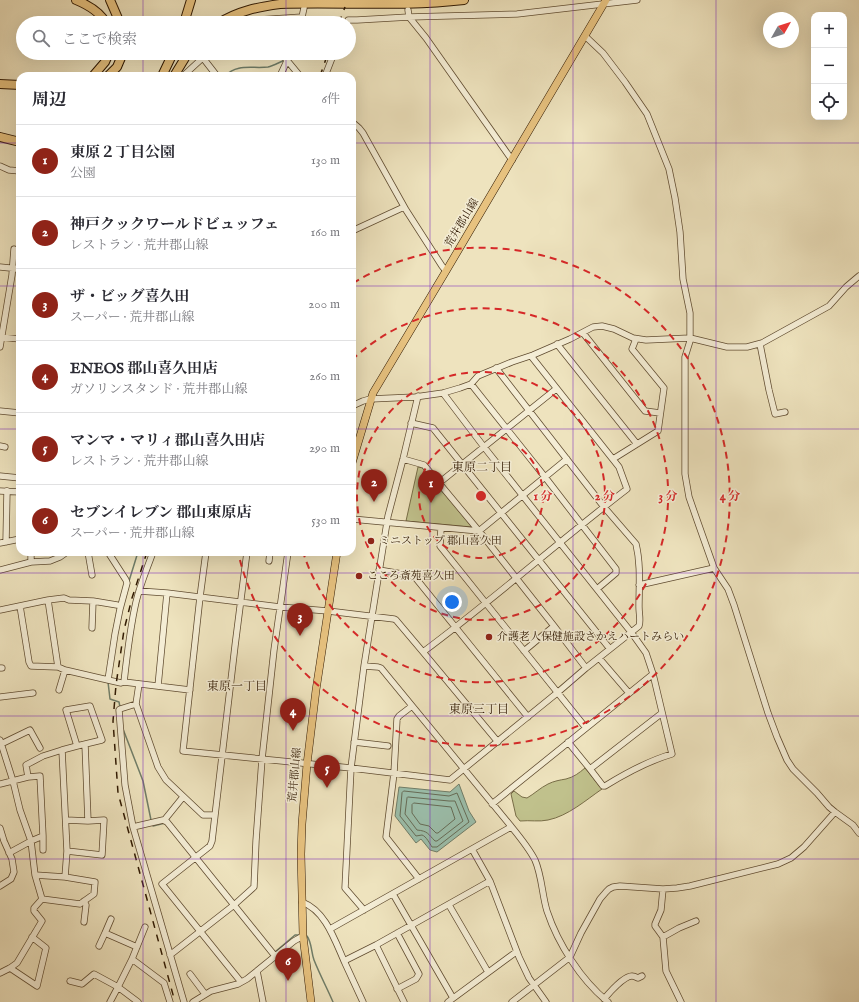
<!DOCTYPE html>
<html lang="ja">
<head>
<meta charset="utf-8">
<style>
  :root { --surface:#fff; --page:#f7f7f7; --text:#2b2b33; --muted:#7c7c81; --line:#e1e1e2; --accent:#8f2418 }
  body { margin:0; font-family:"IM FELL English","Noto Serif JP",serif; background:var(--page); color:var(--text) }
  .controls { position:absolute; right:12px; top:12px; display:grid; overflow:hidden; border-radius:8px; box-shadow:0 4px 16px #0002 }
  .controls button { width:36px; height:36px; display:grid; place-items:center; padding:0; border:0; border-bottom:1px solid var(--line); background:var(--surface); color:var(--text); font:20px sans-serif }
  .compass { position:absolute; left:763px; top:12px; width:36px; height:36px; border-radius:50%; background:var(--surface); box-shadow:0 4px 16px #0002; rotate:51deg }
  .you { position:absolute; left:452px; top:602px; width:14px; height:14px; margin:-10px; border:3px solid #fff; border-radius:50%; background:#1a73e8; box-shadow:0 0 0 6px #1a73e833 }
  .badge { display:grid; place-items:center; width:26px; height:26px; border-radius:50%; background:var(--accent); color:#fff; font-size:13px; font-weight:700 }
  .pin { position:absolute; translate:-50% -33px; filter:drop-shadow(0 1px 2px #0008) }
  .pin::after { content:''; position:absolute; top:21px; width:14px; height:12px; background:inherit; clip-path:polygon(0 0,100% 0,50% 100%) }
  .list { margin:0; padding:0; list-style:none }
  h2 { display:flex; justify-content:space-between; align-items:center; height:52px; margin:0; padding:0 16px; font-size:17px }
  h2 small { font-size:13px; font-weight:400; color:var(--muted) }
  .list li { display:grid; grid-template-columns:26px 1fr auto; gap:12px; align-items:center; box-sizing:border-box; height:72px; padding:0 16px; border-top:1px solid var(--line) }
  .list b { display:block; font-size:15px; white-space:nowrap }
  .list p { margin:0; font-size:13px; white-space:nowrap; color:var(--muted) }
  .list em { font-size:13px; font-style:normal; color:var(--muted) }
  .icon { flex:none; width:22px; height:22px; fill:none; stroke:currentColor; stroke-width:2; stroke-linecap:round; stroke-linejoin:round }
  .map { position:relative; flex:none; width:859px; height:1002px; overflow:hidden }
  .search { position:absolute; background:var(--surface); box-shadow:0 4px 16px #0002; left:16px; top:16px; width:340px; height:44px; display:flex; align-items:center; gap:10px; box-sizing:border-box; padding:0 14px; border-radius:22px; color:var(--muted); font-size:15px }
  .panel { position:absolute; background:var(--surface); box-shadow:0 4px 16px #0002; left:16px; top:72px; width:340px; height:484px; border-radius:12px }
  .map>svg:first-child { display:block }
  .green { fill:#c0c18c; stroke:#786d47 }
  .water { fill:#9bbfac; stroke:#707d68 }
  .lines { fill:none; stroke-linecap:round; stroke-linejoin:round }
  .shore { stroke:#666c57; stroke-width:1 }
  .stream { stroke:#707d68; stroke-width:1.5 }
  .minor-casing { stroke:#604c31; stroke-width:7 }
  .major-casing { stroke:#301902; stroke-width:8 }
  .highway-casing { stroke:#301902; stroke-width:10 }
  .minor { stroke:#f4edd5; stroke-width:5.5 }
  .major { stroke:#e7c27f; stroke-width:7 }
  .highway { stroke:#e7c27f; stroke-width:8 }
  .rail { stroke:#301902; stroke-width:1.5; stroke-dasharray:7 7; stroke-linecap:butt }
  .grid { fill:none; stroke:#7b2cbf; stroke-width:1; stroke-opacity:0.55 }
  .ring { fill:none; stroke:#d62828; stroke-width:2; stroke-dasharray:7 5 }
  .poi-dot { fill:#8f2418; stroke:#f4edd5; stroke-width:1.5 }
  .labels { text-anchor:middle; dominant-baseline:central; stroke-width:3; stroke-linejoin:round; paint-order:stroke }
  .street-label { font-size:11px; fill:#301902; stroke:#f4edd5 }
  .poi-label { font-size:11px; fill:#301902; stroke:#f4edd5; text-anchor:start }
  .neighbourhood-label { font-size:12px; fill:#301902; stroke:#f4edd5 }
  .centre { fill:#d62828; stroke:#f4edd5; stroke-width:2 }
  .ring-label { font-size:12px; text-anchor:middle; font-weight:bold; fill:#d62828; stroke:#f4edd5; stroke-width:3; stroke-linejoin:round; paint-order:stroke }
</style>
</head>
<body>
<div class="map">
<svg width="859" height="1002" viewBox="0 0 859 1002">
  <rect width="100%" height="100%" fill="#eee3be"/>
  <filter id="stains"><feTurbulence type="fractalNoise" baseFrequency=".005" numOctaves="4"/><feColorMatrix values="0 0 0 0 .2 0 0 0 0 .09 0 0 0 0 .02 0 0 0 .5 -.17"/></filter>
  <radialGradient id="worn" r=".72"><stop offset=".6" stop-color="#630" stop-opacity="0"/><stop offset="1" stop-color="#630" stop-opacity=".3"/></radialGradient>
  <path class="green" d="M418,467L423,468L472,527L406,521Z
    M585,768L602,789C586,800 568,816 548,820C539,822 530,820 520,821L516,816L511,794L514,791L522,797L527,798C534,794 540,788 548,784C554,781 560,780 566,779C574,777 579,773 585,768Z"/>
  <path class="water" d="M459,784L469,811L476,822L437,852L430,850L421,839L416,843L395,816L399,787L450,792Z"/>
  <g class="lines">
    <path class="shore" d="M404,791L449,796L457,793L469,822L437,847H432C430,844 426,836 422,835C420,835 418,836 416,836L400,816L402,793Z
      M408,797L449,801H455L463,821L437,841H435C428,834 428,831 417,830L405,814L407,798Z
      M414,803L451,807L455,819L438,833H436L429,826L420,824L412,813V805Z"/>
    <path class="stream" d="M304,23L305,21
      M289,58L292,56L295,53
      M225,76C237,63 253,69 268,67C273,66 280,62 285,60
      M129,581L138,552
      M108,682L110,699L119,702L120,707
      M123,729L143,781L151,820
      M153,824V826L165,823
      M306,936H307C312,943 311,952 314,960C320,975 327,988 333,1002
      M275,952L295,935H301"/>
    <g class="minor-casing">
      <path id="minor" d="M408,10L409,17L426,38L512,160
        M241,23L257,20L302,17L304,8
        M347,23L348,20H357L409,17L517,14L637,0
        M585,36L603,53L625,82L647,114L669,169L675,198L680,232L683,279L690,313V341L685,357V474L689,497L697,520L714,568L728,589L734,605L768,713L777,737L787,760L793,769L817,793L829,807L835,812L853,825L859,833
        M281,53L300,76
        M203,58L217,76
        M183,76L208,53
        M280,76L287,61
        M325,76L334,53
        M352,122L359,128L363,133L406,210L442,266L446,271
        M0,166L9,170L20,171
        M352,231L404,207
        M0,267L20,269
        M583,333L645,411L660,413
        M0,337L20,339
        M557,344L637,444
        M760,344L769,390L775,414L785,412
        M0,347L12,275L14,249
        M471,384L545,477L616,569V573L597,589
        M443,393L484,447L631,632L646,653L653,674L672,754C648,761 626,773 605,786H603L590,769
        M352,406L363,401L370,399L415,397L443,393L460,388L471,384L478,376L512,362L533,355L570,339L593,327L602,326L614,329L633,338L646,340L690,338L727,347H747L762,343L829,306L846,287L859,276
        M0,411L20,413
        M411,423L433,428L610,649
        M0,446L5,447
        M403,459L424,465L479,531L554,626L586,668
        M613,459L658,431L664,388L632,349L636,339
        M0,476L20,478
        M439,483L556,389
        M0,491L20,492
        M352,519L479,531L567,459
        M441,528L440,546L586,728
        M6,542L7,491
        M0,543L20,539
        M88,552L92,575
        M206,552L200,597L183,751L351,768L450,780L557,693L586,668L639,626C641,621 639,614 639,607C639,586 641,565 636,544L604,507L496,368
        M269,561L270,552
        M31,562V552
        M0,570L31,562L50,561L60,557L67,552
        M379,570L414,576L528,717
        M639,585L714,568
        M139,591L167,593L280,607L328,611L394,619L396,620L423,652L498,742
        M48,600L58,667
        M20,606L29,662L31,666L58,667L65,670L108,680L115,634L120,609L127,583L126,580L108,552
        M0,610L48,600L64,598L69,600L93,601L117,605
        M92,628L93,601
        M524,651L554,626
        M423,652C493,600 558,542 627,489L619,467L531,356
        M599,658L629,693
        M364,666L378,667L381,668L510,825C519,836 529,848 535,860C542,876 542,895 547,911C558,944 581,980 608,1002
        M0,668H2
        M108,680L121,683L124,682L190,690
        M124,682C127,655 130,628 136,602C140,585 147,569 153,552
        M139,684L136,704L158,767L166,780L203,815H215
        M158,686L167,593
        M59,690L65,670
        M0,697L33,693
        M136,704L120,709L119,710L125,785L133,827L184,1002
        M412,706L399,716L397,719L394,773L386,837L419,879
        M0,740L13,781L20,810L31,841L35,875L42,899L34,908V911L42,921L17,963L10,968L0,973
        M354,742L388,746
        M568,742L590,769L662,713
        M1,744L30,730L40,748
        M62,750L77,746L66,710L90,706L102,740L77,746
        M0,784L28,777L26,765L43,756L62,750L67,851L65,877L35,875
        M492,804L653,674
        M66,820L88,821
        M165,820L166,818L183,797
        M133,827L163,820L167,822L275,956
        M0,828L4,841L12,859L14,872L11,879L0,886
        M43,836V850
        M472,849L490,881L519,957L529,978L546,1002
        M67,851L102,855L104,820L88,821L85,744
        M9,853L31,841L43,836L40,776L28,777
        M663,889L661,910L655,924V926L663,937L666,971L681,1002
        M393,894L453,998
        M42,899L80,904L94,894L95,882L65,877
        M302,902C326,911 335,941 345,963C351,976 357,989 363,1002
        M449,905L488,972
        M364,910L345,888L351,768L364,666L388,516L403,459L418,396
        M111,919L105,933L137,947
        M84,922L86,905L84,901
        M330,929L511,827
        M397,933L419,974L416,979L397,989
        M663,937L679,928L696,921
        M376,945L404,1002
        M99,946L105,933
        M170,955L234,905L254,887L256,841L262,759L274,650L288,552
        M132,959L164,983L170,1002
        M344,961L376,945L490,881
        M10,968L37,986L46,948L32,937
        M257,971L263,1002
        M190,974L205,994
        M70,981L82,984L94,974L118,987L132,959L145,927
        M241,982L162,884L210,846L212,841L235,646L247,552
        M604,999C609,993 624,976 632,976C634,976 636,977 638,978L642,976
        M110,1002L118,987L138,1002
        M193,1002L211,991L238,984L247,979L294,941L303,936
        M448,1002L516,952
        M512,1002L570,957L581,933L600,899L606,892L609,889L613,887L620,886L663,889L677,888L690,886L778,864L791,858L804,847L835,812"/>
    </g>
    <g class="major-casing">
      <path id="major" d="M352,463L373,393L446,271L606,0
        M311,1002L303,936L301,854L302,824L307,764L316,690L337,552"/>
    </g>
    <g class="highway-casing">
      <path id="highway" d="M76,0C88,5 100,12 106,23
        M110,0L120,23
        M184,23L191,0
        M219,23C238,11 258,7 280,4C341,2 403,7 464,0
        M93,76L105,62L109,53
        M108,76L117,67L123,53
        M162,76L173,53
        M174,76L188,53
        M0,84L20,85
        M0,137L20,142"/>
    </g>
    <use href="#minor" class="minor"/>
    <use href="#major" class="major"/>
    <use href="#highway" class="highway"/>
    <path class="rail" d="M339,23L345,7
      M320,76L328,53
      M147,552L132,598L124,630L116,685L113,721L118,793L175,1002"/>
  </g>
  <path class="grid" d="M143,0V23M286,0V23M430,0V1002M573,0V1002M716,0V1002M143,53V76M286,53V76M0,143H20M352,143H859M0,286H20M352,286H859M0,429H20M352,429H859M143,552V1002M286,552V1002M0,573H859M0,716H859M0,859H859"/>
  <g class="ring">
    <circle cx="481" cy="496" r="62"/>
    <circle cx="481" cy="496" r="124"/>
    <path d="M352 360A187 187 0 1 1 303 552"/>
    <path d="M353 283A249 249 0 1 1 238 552"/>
  </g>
  <g class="poi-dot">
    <circle cx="371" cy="541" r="4"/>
    <circle cx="359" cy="576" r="4"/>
    <circle cx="489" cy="637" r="4"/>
  </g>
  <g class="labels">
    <g class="street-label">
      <text transform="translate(462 223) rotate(-59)">荒井郡山線</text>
      <text transform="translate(295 775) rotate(-85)">荒井郡山線</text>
    </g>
    <g class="poi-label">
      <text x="379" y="541">ミニストップ 郡山喜久田</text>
      <text x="367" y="576">こころ斎苑喜久田</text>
      <text x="497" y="637">介護老人保健施設さかえハートみらい</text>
    </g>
    <g class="neighbourhood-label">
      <text x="482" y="467">東原二丁目</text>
      <text x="237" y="686">東原一丁目</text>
      <text x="479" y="709">東原三丁目</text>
    </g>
  </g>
  <circle cx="481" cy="496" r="6" class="centre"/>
  <g class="ring-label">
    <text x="543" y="500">1 分</text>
    <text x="605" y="500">2 分</text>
    <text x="668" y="500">3 分</text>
    <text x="730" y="500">4 分</text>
  </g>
  <rect width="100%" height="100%" filter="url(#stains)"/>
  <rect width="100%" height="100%" fill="url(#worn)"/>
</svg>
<div class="controls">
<button>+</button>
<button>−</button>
<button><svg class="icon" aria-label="locate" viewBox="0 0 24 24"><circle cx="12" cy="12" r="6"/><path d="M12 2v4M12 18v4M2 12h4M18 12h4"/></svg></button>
</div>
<svg class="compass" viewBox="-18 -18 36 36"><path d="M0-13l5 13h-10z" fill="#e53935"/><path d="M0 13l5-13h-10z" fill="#7c7c81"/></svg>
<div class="you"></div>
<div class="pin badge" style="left:431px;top:503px">1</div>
<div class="pin badge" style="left:374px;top:502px">2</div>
<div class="pin badge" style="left:300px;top:636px">3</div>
<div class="pin badge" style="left:293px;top:731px">4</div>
<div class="pin badge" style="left:327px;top:788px">5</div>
<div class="pin badge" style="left:288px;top:981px">6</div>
<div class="search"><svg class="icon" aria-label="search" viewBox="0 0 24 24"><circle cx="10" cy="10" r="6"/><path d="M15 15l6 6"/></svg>ここで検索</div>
<section class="panel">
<h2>周辺<small>6件</small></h2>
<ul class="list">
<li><span class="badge">1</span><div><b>東原２丁目公園</b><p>公園</p></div><em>130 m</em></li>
<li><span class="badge">2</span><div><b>神戸クックワールドビュッフェ</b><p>レストラン · 荒井郡山線</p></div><em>160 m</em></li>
<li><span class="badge">3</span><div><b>ザ・ビッグ喜久田</b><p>スーパー · 荒井郡山線</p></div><em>200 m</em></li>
<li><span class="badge">4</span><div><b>ENEOS 郡山喜久田店</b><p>ガソリンスタンド · 荒井郡山線</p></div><em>260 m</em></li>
<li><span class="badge">5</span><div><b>マンマ・マリィ郡山喜久田店</b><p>レストラン · 荒井郡山線</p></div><em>290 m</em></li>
<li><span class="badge">6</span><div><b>セブンイレブン 郡山東原店</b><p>スーパー · 荒井郡山線</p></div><em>530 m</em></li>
</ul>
</section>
</div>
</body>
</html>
